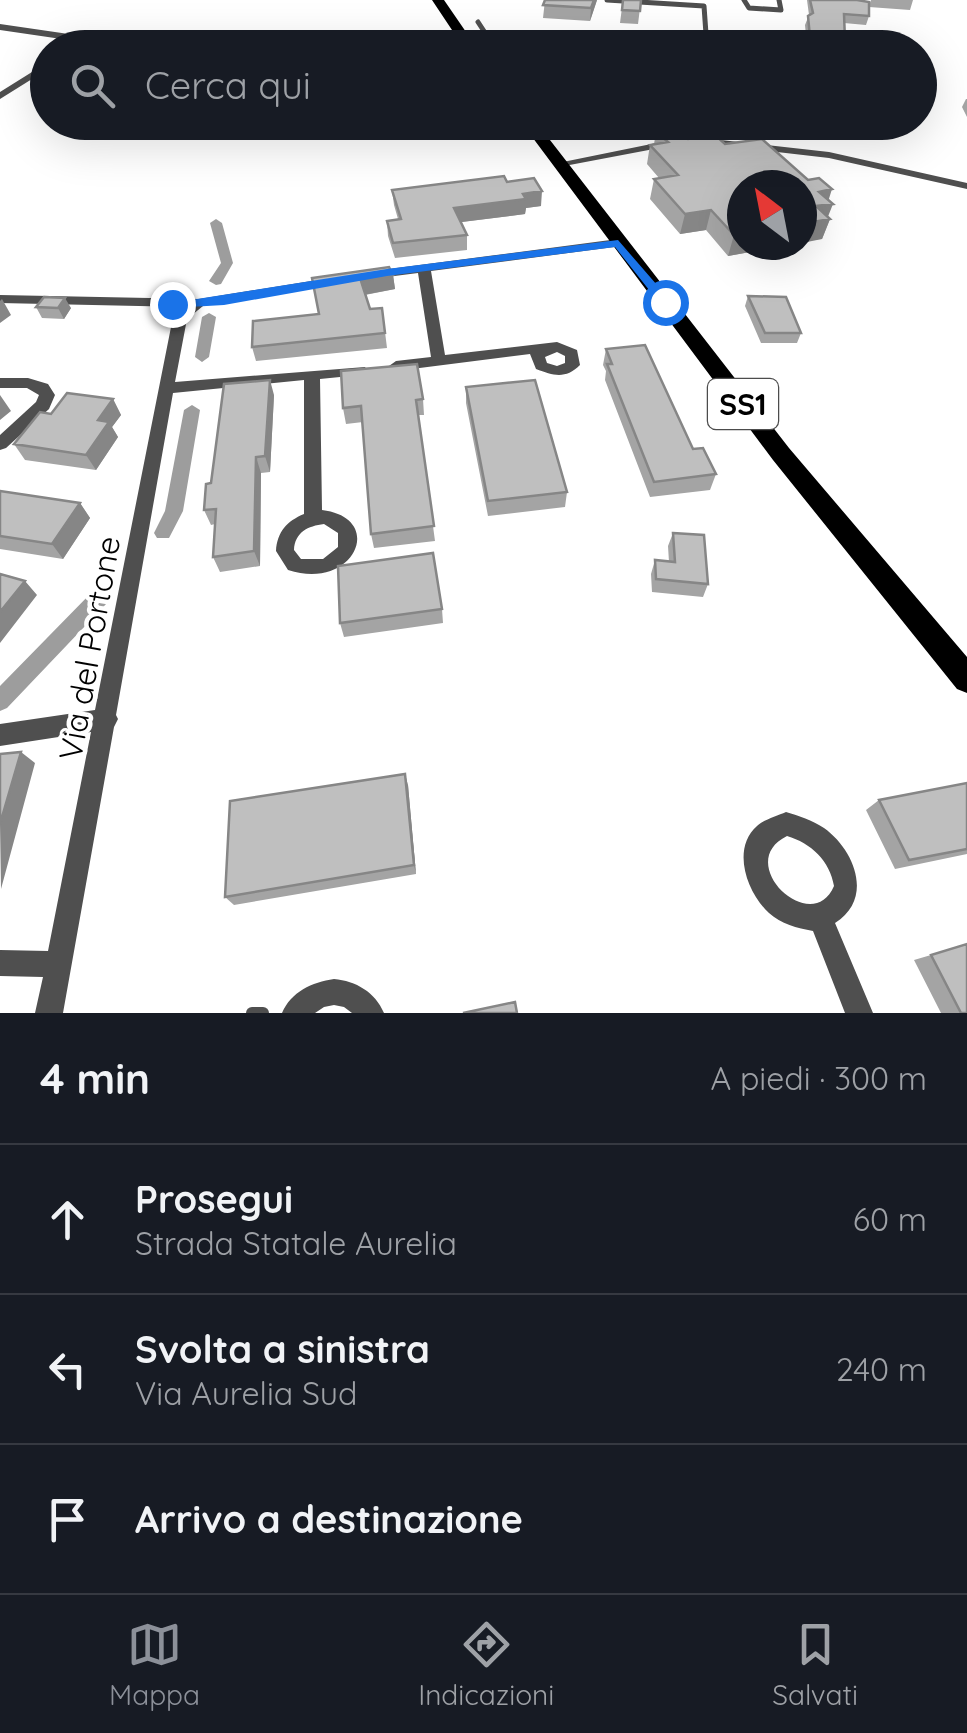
<!DOCTYPE html>
<html lang="it">
<head>
<meta charset="utf-8">
<style>
  :root { --surface:#171b24; --page:#242831; --text:#f1f3f6; --muted:#9ea1a6; --line:#363941; --accent:#8c9099 }
  body { margin:0; font-family:Quicksand,sans-serif; background:var(--page); color:var(--text) }
  .compass { position:absolute; left:727px; top:170px; width:90px; height:90px; border-radius:50%; background:var(--surface); box-shadow:0 10px 40px #0002; rotate:328deg }
  .stop { position:absolute; width:30px; height:30px; margin:-22px; border:8px solid #1a73e8; border-radius:50%; background:#fff }
  .stop.end { background:#1a73e8; border-color:#fff; box-shadow:0 2px 10px #0008 }
  .list { margin:0; padding:0; list-style:none }
  h2 { display:flex; justify-content:space-between; align-items:center; height:130px; margin:0; padding:0 40px; font-size:42px }
  h2 small { font-size:32px; font-weight:400; color:var(--muted) }
  .list li { display:grid; grid-template-columns:65px 1fr auto; gap:30px; align-items:center; box-sizing:border-box; height:150px; padding:0 40px; border-top:2px solid var(--line) }
  .list b { display:block; font-size:38px; white-space:nowrap }
  .list p { margin:0; font-size:32px; white-space:nowrap; color:var(--muted) }
  .list em { font-size:32px; font-style:normal; color:var(--muted) }
  .icon { flex:none; width:55px; height:55px; fill:none; stroke:currentColor; stroke-width:2; stroke-linecap:round; stroke-linejoin:round }
  .map { position:relative; flex:none; width:967px; height:1013px; overflow:hidden }
  .search { position:absolute; background:var(--surface); box-shadow:0 10px 40px #0002; left:30px; right:30px; top:30px; height:110px; display:flex; align-items:center; gap:25px; box-sizing:border-box; padding:0 35px; border-radius:55px; color:var(--muted); font-size:38px }
  .sheet { height:580px; background:var(--surface) }
  nav { display:flex; justify-content:space-around; align-items:center; box-sizing:border-box; height:140px; border-top:2px solid var(--line); background:var(--surface); font-size:28px; color:var(--muted) }
  nav a { display:grid; justify-items:center; gap:5px }
  nav .on { color:var(--accent) }
  .map>svg:first-child { display:block }
  .lines { fill:none; stroke-linecap:round; stroke-linejoin:round }
  .canal { fill:#9d9d9d; fill-rule:evenodd }
  .lane-far1 { stroke:#4f4f4f; stroke-width:5 }
  .lane { stroke:#4f4f4f; stroke-width:12 }
  .street { fill:#4f4f4f; fill-rule:evenodd }
  .primary { fill:#000; fill-rule:evenodd }
  .wall { fill:#a4a4a4 }
  .shaded-wall { fill:#868686 }
  .building { fill:#bfbfbf; stroke:#868686; stroke-width:2.5 }
  .route { fill:#1a73e8 }
  .labels { text-anchor:middle; dominant-baseline:central; stroke-width:9; stroke-linejoin:round; paint-order:stroke }
  .shield { fill:#fff; stroke:#4c4c4c; stroke-width:2.5 }
  .shield-label { font-size:30px; font-weight:bold; fill:#000 }
  .street-label { font-size:32px; fill:#000; stroke:#fff }
</style>
</head>
<body>
<div class="map">
<svg width="967" height="1013" viewBox="0 0 967 1013">
  <rect width="100%" height="100%" fill="#fff"/>
  <g class="lines">
    <path class="canal" d="M216,219L222,223L233,263L221,284L216,285L209,281L221,263L210,223Z
      M209,313L216,317L209,357L202,362L195,357L202,317Z
      M192,405L200,410L183,511L169,538H157L154,533L165,511L184,410Z
      M100,589L107,591L110,597L107,603L7,708L0,711V686L93,591Z"/>
    <path class="lane-far1" d="M607,0L704,6L707,48
      M744,0L749,8L781,10L779,0
      M478,22L495,48
      M491,38L510,34L625,41L638,48"/>
    <path class="lane" d="M252,1013H263"/>
    <path class="street" d="M0,24L144,45L148,48H123L0,30Z
      M48,62V69L0,99V92Z
      M702,138L829,152L967,183V189L829,158L698,143V139Z
      M671,140L676,143L675,145L559,167L553,164Z
      M618,239L624,243L622,246L431,271L445,355L557,342L577,350L580,365C566,379 554,376 536,369L530,354L396,371L389,366L396,361L431,357L418,273L371,279L364,275L366,272ZM557,352L565,356V363L557,366L547,363L545,357Z
      M336,277L341,278V284L203,306L187,319L175,382L365,367L367,370L360,375L320,379L322,510C387,518 354,592 288,570L276,551C277,532 287,521 304,514V380L173,393L116,715L118,719L114,727L63,1013H35L43,977L0,976V950L48,951L91,732L0,746V724L95,710L173,317L185,307L0,303V295L199,299ZM324,524L338,533V547L323,559H301L294,550C295,532 308,526 324,524Z
      M0,378H28L48,384L55,395L49,409L6,448L0,450V435L36,402L39,395L27,388H0Z
      M786,812C799,816 812,820 824,828C855,850 874,899 835,923L873,1013H845L813,931C797,928 781,924 769,913C747,893 731,849 757,826C763,820 777,816 786,812ZM787,836C811,843 830,861 834,886C812,938 732,863 787,836Z
      M334,979C356,981 375,992 384,1013H352L344,1007L334,1005L324,1007L315,1013H282C291,992 312,982 334,979Z"/>
    <path class="primary" d="M432,0H444L477,48H464Z
      M521,122H536L789,448L967,657V693L957,689L773,460Z"/>
  </g>
  <path class="wall" d="M545,0H597L590,21L543,18Z
    M623,0H641L638,24L620,23Z
    M807,0H857L869,5L871,0H913L910,10L869,7V16L866,25L844,23L845,40L842,48H825L807,46L805,25L809,15Z
    M966,99H967V117L962,107Z
    M656,132L688,139L725,144L828,200V217L830,219L822,239L742,245H789L728,256L706,230L680,234L650,199L654,179L659,178L647,164L650,145L654,144Z
    M507,182L541,206L526,208L525,214L461,222L467,235V250L395,258L388,236L387,221L398,219L394,205L392,190Z
    M393,275L395,289L365,295L370,309L382,308L387,348L256,361L252,347L319,314Z
    M748,296L801,333L797,343H761L745,306Z
    M36,307L71,308L64,319L42,318Z
    M606,349L716,474L710,490L650,497L605,380L606,371L603,365Z
    M466,387L567,492L565,507L488,516L466,403Z
    M274,395L270,472L261,473L260,566L220,572L213,557L215,524L211,525L204,510L211,483Z
    M113,399L121,415L112,427L118,437L96,470L25,460L14,444L51,414Z
    M423,399L424,415H418L435,541L374,548L371,534L363,422L346,424L343,408Z
    M0,491L80,503L90,518L63,559L0,549Z
    M673,533L708,584L703,597L652,592L651,574L655,560L669,562L668,546Z
    M442,609L443,623L344,637L340,623Z
    M967,783V854L895,869L866,810L879,800Z
    M408,785L416,874L234,905L225,897Z
    M931,955L967,1013H941L914,960Z"/>
  <path class="shaded-wall" d="M594,0H597L590,21L591,8Z
    M832,189L827,205L833,204L827,219H830L822,239L802,243V224L819,192Z
    M542,191L541,206L526,208L525,214L454,223V208Z
    M711,210L706,230L680,234L685,214Z
    M742,234V245H789L728,256L734,235Z
    M393,275L395,289L363,295L361,281Z
    M65,298L71,308L64,319L58,308Z
    M2,299L11,315L0,323V301Z
    M270,380L274,395L270,472L265,456Z
    M0,395L11,411L0,420Z
    M113,399L121,415L112,427L118,437L96,470L86,455L98,420Z
    M256,457L261,473L260,566L254,551Z
    M80,503L90,518L63,559L52,544Z
    M25,581L37,595L0,643V612Z
    M21,752L35,763L1,889L0,824Z
    M405,774L408,785L416,874L414,865Z"/>
  <path class="building" d="M545,0H594L591,8L543,5Z
    M623,0H641L640,11L622,10Z
    M810,0H857L869,2V16L844,14L845,40L810,37L808,16L813,13Z
    M676,130L688,139L715,135L725,144L762,139L808,180L819,178L832,189L819,192L833,204L816,206L830,219L802,224V185H742V234L734,235L711,210L685,214L654,179L678,175L650,145L668,142L656,132Z
    M504,176L507,182L534,178L542,191L523,194L526,199L454,208L467,235L393,243L387,221L401,219L392,190Z
    M389,267L393,275L361,281L370,309L382,308L385,333L252,347L253,321L319,314L312,278Z
    M748,296L786,297L801,333H765Z
    M44,297L65,298L58,308L36,307Z
    M645,345L693,449L703,448L716,474L654,482L607,364H612L606,349Z
    M417,364L423,399L416,400L434,526L371,534L361,406L343,408L341,371Z
    M270,380L265,456L256,457L254,551L213,557L216,509L204,510L206,484L211,483L224,384Z
    M535,380L567,492L488,501L466,387Z
    M67,393L113,399L98,420L109,422L86,455L14,444L40,412L51,414Z
    M0,491L80,503L52,544L0,536Z
    M673,533L704,535L708,584L656,579L655,560L675,562Z
    M433,553L442,609L340,623L338,566Z
    M0,574L25,581L0,612Z
    M21,752L0,824V754Z
    M405,774L414,865L225,897L230,801Z
    M967,783V849L909,860L879,800Z
    M967,944V1013H961L931,955Z
    M515,1002L517,1013H463Z"/>
  <path class="route" d="M618,240L670,300V305H661L615,247L387,276L224,305L172,308L165,304L387,269Z"/>
  <g class="labels">
    <rect class="shield" x="708" y="379" width="70" height="50" rx="8"/>
    <g class="shield-label">
      <text x="743" y="404">SS1</text>
    </g>
    <g class="street-label">
      <text transform="translate(89 648) rotate(-80)">Via del Portone</text>
    </g>
  </g>
</svg>
<svg class="compass" viewBox="-18 -18 36 36"><path d="M0-13l5 13h-10z" fill="#e53935"/><path d="M0 13l5-13h-10z" fill="#9ea1a6"/></svg>
<div class="stop" style="left:665px;top:302px"></div>
<div class="stop end" style="left:172px;top:304px"></div>
<div class="search"><svg class="icon" aria-label="search" viewBox="0 0 24 24"><circle cx="10" cy="10" r="6"/><path d="M15 15l6 6"/></svg>Cerca qui</div>
</div>
<section class="sheet">
<h2>4 min<small>A piedi · 300 m</small></h2>
<ul class="list">
<li><svg class="icon" aria-label="ahead" viewBox="0 0 24 24"><path d="M12 20V5M6 11l6-6 6 6"/></svg><div><b>Prosegui</b><p>Strada Statale Aurelia</p></div><em>60 m</em></li>
<li><svg class="icon" aria-label="left" viewBox="0 0 24 24"><path d="M17 20v-9H6M10 6l-5 5 5 5"/></svg><div><b>Svolta a sinistra</b><p>Via Aurelia Sud</p></div><em>240 m</em></li>
<li><svg class="icon" aria-label="arrive" viewBox="0 0 24 24"><path d="M6 21V4h12l-3 4 3 4H6"/></svg><div><b>Arrivo a destinazione</b></div></li>
</ul>
</section>
<nav>
<a class="on"><svg class="icon" aria-label="map" viewBox="0 0 24 24"><path d="M3 6l6-2 6 2 6-2v14l-6 2-6-2-6 2zM9 4v14M15 6v14"/></svg>Mappa</a>
<a><svg class="icon" aria-label="directions" viewBox="0 0 24 24"><path d="M12 3l9 9-9 9-9-9zM9 14v-3h6M13 9l2 2-2 2"/></svg>Indicazioni</a>
<a><svg class="icon" aria-label="saved" viewBox="0 0 24 24"><path d="M7 4h10v16l-5-4-5 4z"/></svg>Salvati</a>
</nav>
</body>
</html>
